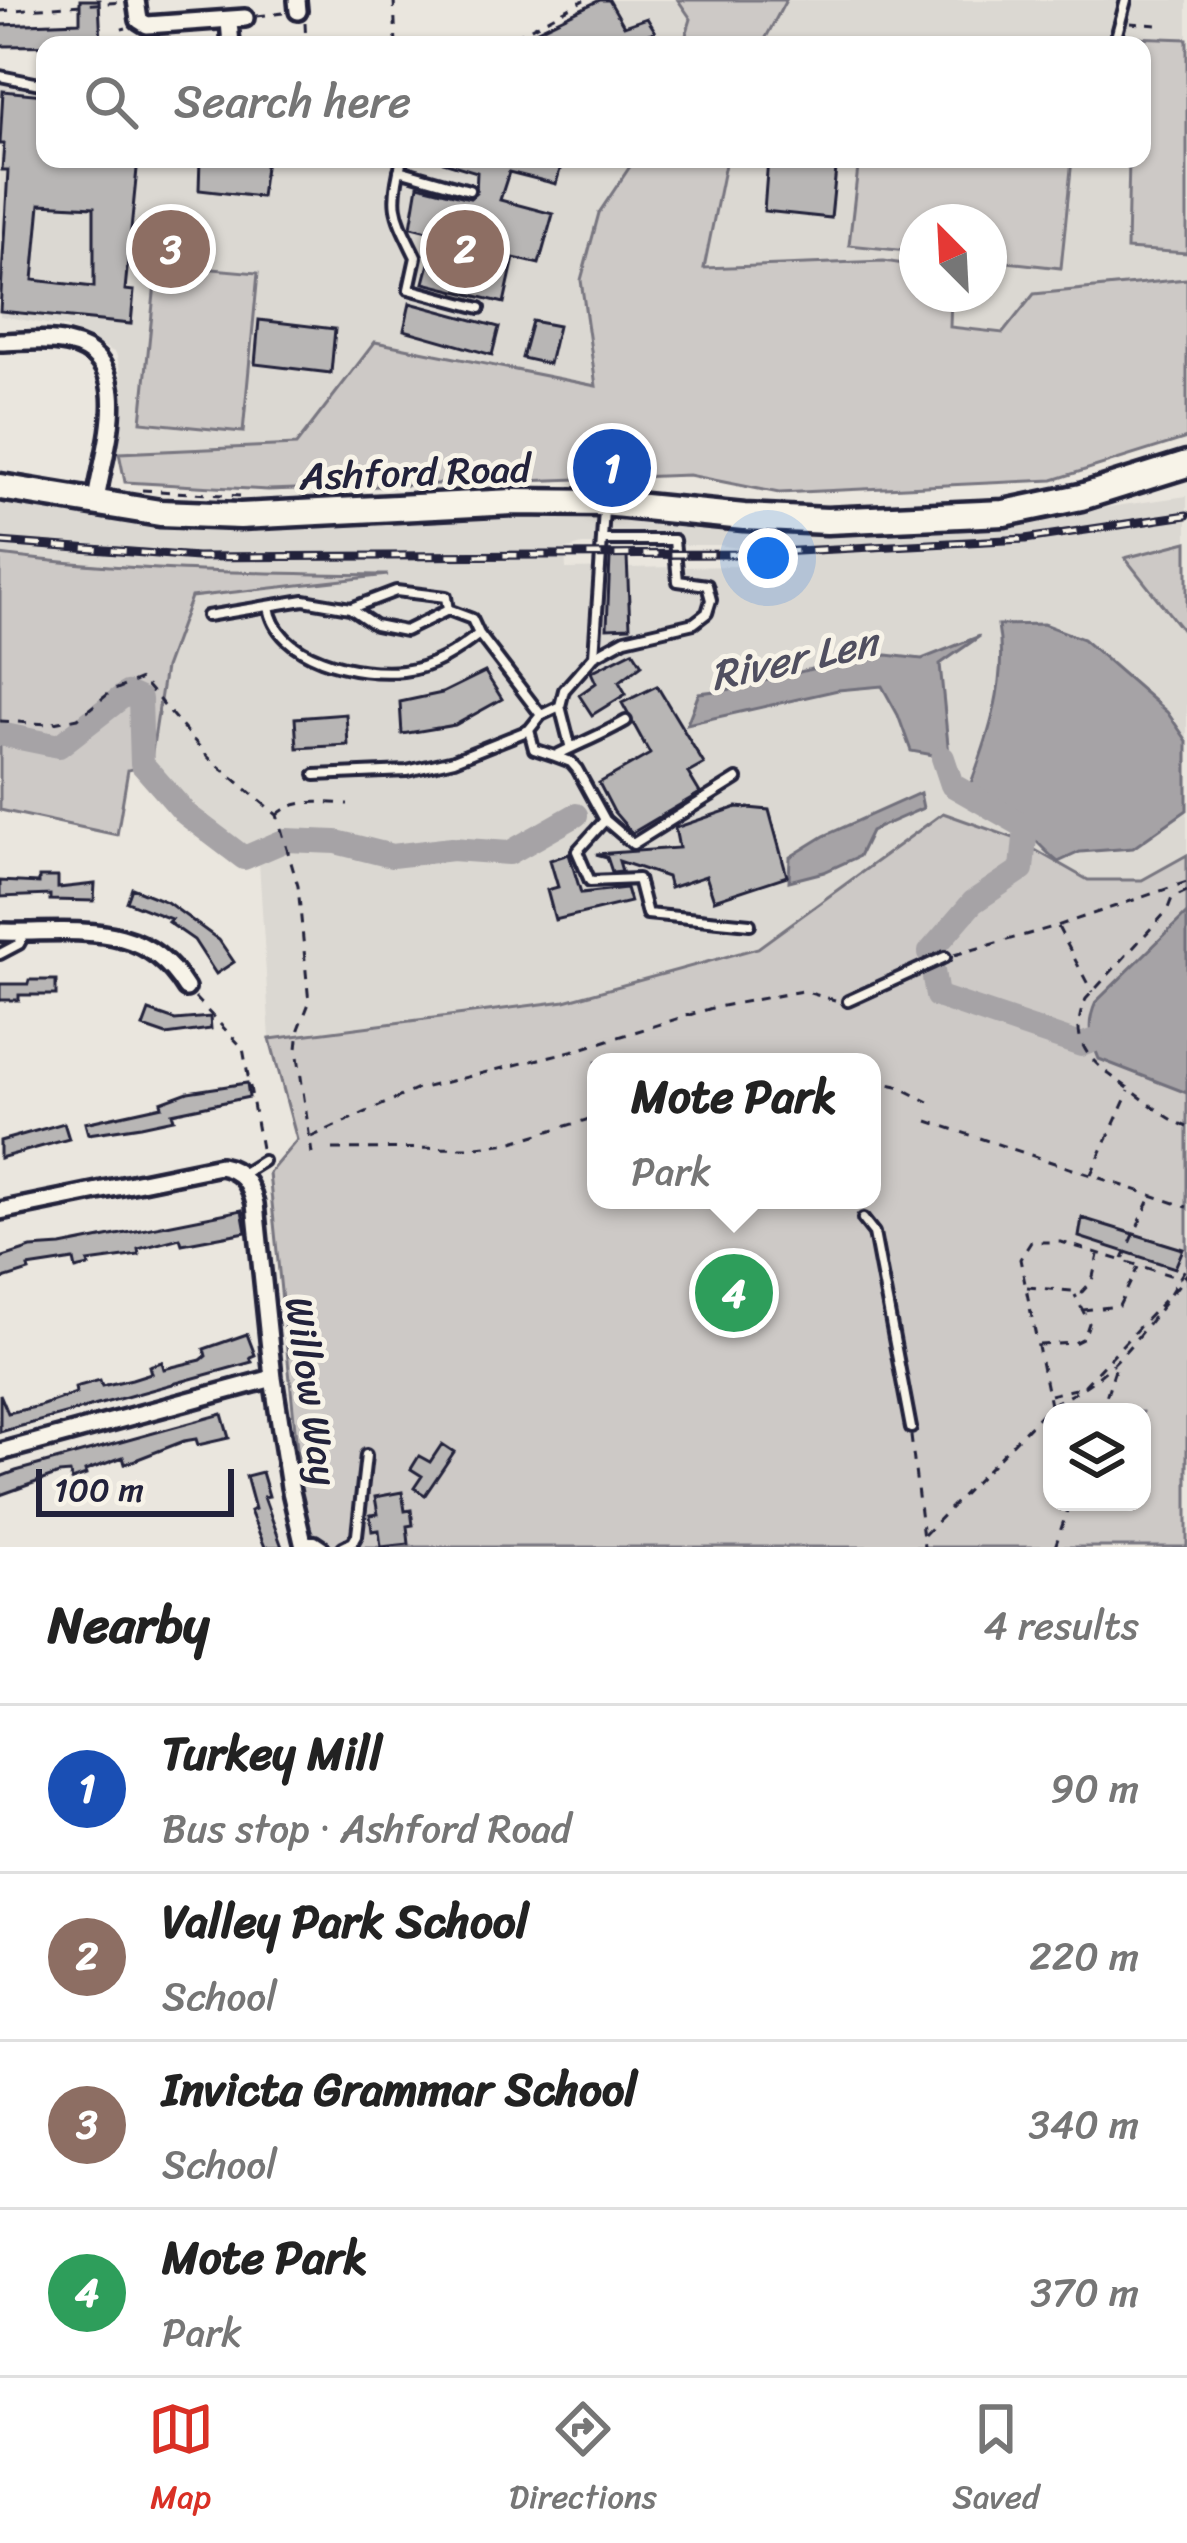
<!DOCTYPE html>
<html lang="en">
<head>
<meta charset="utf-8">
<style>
  :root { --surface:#fff; --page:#f6f6f6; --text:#222; --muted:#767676; --line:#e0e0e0; --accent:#d93025 }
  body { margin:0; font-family:Sriracha,sans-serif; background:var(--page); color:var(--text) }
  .controls { position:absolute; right:36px; bottom:36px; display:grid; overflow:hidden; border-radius:24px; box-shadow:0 3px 9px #0004 }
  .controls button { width:108px; height:108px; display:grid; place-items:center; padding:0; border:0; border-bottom:3px solid var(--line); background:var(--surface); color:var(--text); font:60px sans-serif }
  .compass { position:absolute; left:899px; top:204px; width:108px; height:108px; border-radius:50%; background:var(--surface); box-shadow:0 3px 9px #0004; rotate:336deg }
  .scale { position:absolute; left:36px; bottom:30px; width:198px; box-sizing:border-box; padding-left:12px; border:6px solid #22223b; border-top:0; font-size:33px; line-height:42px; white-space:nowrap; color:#22223b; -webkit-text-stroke:9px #f7f3e8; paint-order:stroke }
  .you { position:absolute; left:768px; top:558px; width:42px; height:42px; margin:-30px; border:9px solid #fff; border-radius:50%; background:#1a73e8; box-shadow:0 0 0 18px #1a73e833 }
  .badge { display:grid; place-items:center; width:78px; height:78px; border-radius:50%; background:var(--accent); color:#fff; font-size:39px; font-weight:700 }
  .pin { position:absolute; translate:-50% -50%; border:6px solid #fff; box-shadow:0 3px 12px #0006 }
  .popup { position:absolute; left:587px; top:1053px; width:294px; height:156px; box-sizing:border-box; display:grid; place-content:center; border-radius:24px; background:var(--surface); filter:drop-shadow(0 3px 9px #0005); font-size:39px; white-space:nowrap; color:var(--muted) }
  .popup b { font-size:45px; color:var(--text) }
  .popup::after { content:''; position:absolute; left:50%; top:100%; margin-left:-24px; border:24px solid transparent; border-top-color:var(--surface) }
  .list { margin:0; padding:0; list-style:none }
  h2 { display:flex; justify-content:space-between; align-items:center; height:156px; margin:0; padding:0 48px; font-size:51px }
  h2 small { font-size:39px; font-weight:400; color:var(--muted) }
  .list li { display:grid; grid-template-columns:78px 1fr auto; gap:36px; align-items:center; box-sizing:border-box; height:168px; padding:0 48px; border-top:3px solid var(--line) }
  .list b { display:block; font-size:45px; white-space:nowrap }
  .list p { margin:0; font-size:39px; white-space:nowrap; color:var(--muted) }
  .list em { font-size:39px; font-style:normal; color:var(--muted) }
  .icon { flex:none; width:66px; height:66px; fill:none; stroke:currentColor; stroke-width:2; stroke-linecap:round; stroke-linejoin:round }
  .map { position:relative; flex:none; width:1187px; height:1547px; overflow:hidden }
  .search { position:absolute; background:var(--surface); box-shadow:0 3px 9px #0004; left:36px; right:36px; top:36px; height:132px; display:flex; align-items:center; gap:30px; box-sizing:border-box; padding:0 42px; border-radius:24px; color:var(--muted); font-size:45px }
  .sheet { height:828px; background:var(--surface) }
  nav { display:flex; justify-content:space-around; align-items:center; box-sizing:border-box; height:168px; border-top:3px solid var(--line); background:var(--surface); font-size:33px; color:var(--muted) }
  nav a { display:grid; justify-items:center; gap:6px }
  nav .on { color:var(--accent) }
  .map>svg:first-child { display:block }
  .built { fill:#dbd8d2; fill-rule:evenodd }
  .green { fill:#cdc9c6; stroke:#787680; stroke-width:3; fill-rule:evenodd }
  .water { fill:#a6a3a6; stroke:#716f7b; stroke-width:3 }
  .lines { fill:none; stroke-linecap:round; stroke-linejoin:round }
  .river { stroke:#a6a3a6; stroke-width:24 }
  .building { fill:#b8b6b5; stroke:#22223b; stroke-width:3; fill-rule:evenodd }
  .lane-casing { stroke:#22223b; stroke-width:16 }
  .street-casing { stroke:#22223b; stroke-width:24 }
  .primary-casing { stroke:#22223b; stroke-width:33 }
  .path { stroke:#22223b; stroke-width:3; stroke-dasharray:9 9; stroke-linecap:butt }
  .lane { stroke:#f7f3e8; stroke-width:8 }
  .street { stroke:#f7f3e8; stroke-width:15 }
  .primary { stroke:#f7f3e8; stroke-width:24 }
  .rail-casing { stroke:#22223b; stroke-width:9 }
  .rail { stroke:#f7f3e8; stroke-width:4.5; stroke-dasharray:14; stroke-linecap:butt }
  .labels { text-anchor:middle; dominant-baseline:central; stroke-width:10; stroke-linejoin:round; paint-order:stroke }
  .street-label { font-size:39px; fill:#22223b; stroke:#f7f3e8 }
  .water-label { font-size:42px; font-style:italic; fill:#504f60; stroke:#f7f3e8 }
</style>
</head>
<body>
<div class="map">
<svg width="1187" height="1547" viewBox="0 0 1187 1547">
  <rect width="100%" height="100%" fill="#eae6de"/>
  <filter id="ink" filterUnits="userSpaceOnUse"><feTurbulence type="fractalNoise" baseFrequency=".00833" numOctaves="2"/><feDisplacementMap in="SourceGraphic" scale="24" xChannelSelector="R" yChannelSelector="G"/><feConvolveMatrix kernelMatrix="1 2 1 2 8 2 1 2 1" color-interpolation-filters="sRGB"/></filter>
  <g filter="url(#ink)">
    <path class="built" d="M601,0H1187V418L606,454L662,159H1142V45H686L687,35L683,45H520ZM917,222H989V294H917Z
      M0,73L45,80V159H635L599,213L581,280L597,386L376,342L333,449L296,445L119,453L121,374L116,353L65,327L0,316Z
      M1187,496V542L1125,557L1187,636V855L1142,880H1088L1014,838L943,813L758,948L566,1001L270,1039L259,862L150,765L165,668L190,597L0,588V497L166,524L583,515L715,526L979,525ZM582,545H719L737,548L738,566L566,569L565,550Z"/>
    <path class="green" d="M678,0H786L762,45H683L691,19Z
      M1132,37L1187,39V253L1127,249L1129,159H1142V45H1131Z
      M635,159H726L704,268L884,261L917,266V294H951L950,327L1003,333L1034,294L1187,279V438L1053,480L779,493L689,475L268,490L125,482L119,453L296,445L375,342L596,386L581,280L599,213Z
      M859,159H1072L1061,268L989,260V222H917V252L849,245Z
      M157,264L258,273L243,432L141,422Z
      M1187,542V636L1125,558Z
      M0,555C129,572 258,573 388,575L191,597L165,668L150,765L128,770L117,835L0,810Z
      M943,813L1014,838L1088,880H1142L1187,855V1547H321L304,1518L269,1173L297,1140L270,1039L565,1001L758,948ZM596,1062H872V1200H596ZM1052,1412H1142V1502H1052Z"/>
    <path class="water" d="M1043,624L1083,639L1167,712L1187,741V810L1133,848L1080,852L1058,862C1031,840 1011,804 972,802L968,791C988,739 1008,681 998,625Z
      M980,636L940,664L952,785L944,789L939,756L911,751L898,715L882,686L838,690L687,724L699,693L732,689L847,660L887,655L922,659Z
      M920,793L923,808L871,831L859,856L824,872L789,881L790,857L824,836Z
      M1187,913V1093L1099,1059C1090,1037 1086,1024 1096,1002Z"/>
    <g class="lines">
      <path class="river" d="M0,734L59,746L127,693L140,699L142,764L186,814L244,858L286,840L336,842L392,856L452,849L509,853L576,815
        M943,758L952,785L1026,827L1022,869L973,902L930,952L937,996L1081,1045L1092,1041"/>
    </g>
    <path class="building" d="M80,0H99L101,45L0,46V25L80,22Z
      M600,0H609L624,26L647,18L655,31L628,45H582L580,41L572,44L567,35L548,45H506Z
      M3,91L44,95L45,159H138L125,290L134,291L131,324L0,311L8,170H2L4,144H0ZM40,204L94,207V287L33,280Z
      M200,159H266L261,197L199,190Z
      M443,159H534L561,166L556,184L509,172L500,200L553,214L539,264L514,258L504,303L424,283L432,252L471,262L478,232L434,219L431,232L411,227L418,185L470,198L476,193L477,172L443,162Z
      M768,159H837L831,218L764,211Z
      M410,303L499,327L492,355L404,330Z
      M259,320L335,329L331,373L255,364Z
      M532,321L558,326L549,364L522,358Z
      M610,557H627L630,627L607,628Z
      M633,651L642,665L619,682L626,694L592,715L579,695L596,683L591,672Z
      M485,672L502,699L455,725L402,734L400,702L442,693Z
      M657,686L704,764L688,773L700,793L632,833L614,812L599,783L650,754L622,703Z
      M346,714L348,745L297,748L295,718Z
      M737,807L769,810L787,876L714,900L706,876L670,888L667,877L619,861L622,871L612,872L607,857L596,854L679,848L675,828Z
      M569,854L581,893L626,888L630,902L555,920L547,890L558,887L550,860Z
      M39,877H58V888L95,884L94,901L50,900V895L0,897V881L39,883Z
      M132,888L167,902L219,940L234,962L216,974L194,940L168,922L171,919L127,902Z
      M29,980H56V995H19V1000H0V984H28Z
      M149,1011L175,1020L210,1017L211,1029L166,1035L143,1027Z
      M247,1083L249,1097L172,1113L174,1119L141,1126L88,1134L85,1123L162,1106L161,1102L188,1092Z
      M64,1123L69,1139L0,1158V1141Z
      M242,1210L246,1232L182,1244L180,1238L138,1249L139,1255L88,1262L89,1266L76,1269L74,1260L28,1267L29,1271L0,1280V1258L31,1248L61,1246Z
      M1082,1218L1183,1249L1175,1268L1079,1237Z
      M247,1334L255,1355L250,1357L252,1362L0,1432V1394L8,1413L40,1406L76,1393L75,1387L100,1380L102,1386L132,1379L151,1373L149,1366L162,1362L164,1369L201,1360L206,1356L204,1349Z
      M222,1414L229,1438L198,1445L196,1439L184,1441L125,1464L123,1457L85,1471L86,1475L72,1480L70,1473L59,1474L0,1495V1477L16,1471Z
      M442,1444L454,1452L425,1495L414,1488L422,1476L411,1469L419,1456L430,1462Z
      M262,1472L269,1496L264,1497L282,1547H265L250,1511L255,1509L246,1476Z
      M402,1492L405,1511L411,1510L413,1525L407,1526L409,1544L381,1547L379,1530L372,1531L370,1515L378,1514L375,1497Z"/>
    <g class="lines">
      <g class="lane-casing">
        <path id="lane" d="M1114,45L1126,0
          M0,76L45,85
          M402,159C389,208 395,214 416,257L409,289L480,308
          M399,170L469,190
          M269,606C276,659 358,676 403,671C432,668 456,652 479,634
          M351,608L396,591L446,597L448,610
          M207,616L304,600L350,608L375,625L405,631L448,610L472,619L479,634L541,715
          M594,656L625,639L694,623L707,613L711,600L707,585L678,581L674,540H602
          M560,706L564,690L594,656L604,510
          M570,745L560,706L541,715L529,730L534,749L555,756C578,744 602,735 626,721
          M555,756L571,762L577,769L605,820L577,851L590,881L638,879L647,914L750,924
          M315,775L407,771L454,760L529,730
          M605,820L633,844L737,779
          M0,954L19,944L25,933
          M848,1001L945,957
          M242,1174L263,1161
          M863,1219L874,1233L911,1428
          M303,1541H315L324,1547
          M343,1547L353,1542L357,1535L366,1455"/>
      </g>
      <g class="street-casing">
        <path id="street" d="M136,0L139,20L147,25L245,18
          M297,0L298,11
          M229,21L231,45
          M0,342C21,342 46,338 67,343C140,358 103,451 96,501
          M0,932C74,934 143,917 186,988
          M0,1211L220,1166C242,1170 250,1183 255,1204L273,1378L290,1487L304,1547
          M0,1452L273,1378"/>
      </g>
      <g class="primary-casing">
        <path id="primary" d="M0,487L160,513L240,516L513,502L604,503L744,517L827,521L1004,513L1081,497L1187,464"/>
      </g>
      <path class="path" d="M394,0L396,45
        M0,11L122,2
        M257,16L283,13
        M305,23L306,45
        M1130,23L1158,25
        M119,45V30L126,28
        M499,45L584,0
        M142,490L240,496
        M0,721L49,724L78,718L112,691L141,679L209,758L277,815L298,886L309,1003L299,1029L297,1049L312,1154
        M277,815C296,797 324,803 348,804
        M1187,891L1172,898L1167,911L1086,999C1064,1046 1097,1066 1131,1090C1150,1104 1166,1118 1187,1127
        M1058,927L1092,992
        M954,955L1057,926L1187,882
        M195,998L243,1048L262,1154
        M872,1081L897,1086L929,1102
        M928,1121L1187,1207
        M311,1137L415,1090L583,1048L712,1008L802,991L835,1000
        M333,1149L469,1148L509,1143L596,1117
        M1091,1174L1129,1091
        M1123,1259L1151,1197
        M1027,1287L1082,1292L1092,1281L1098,1255
        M1173,1292L1187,1274
        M1083,1310L1119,1306L1138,1267
        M1039,1345L1074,1343L1084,1338L1089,1323L1075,1295
        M1050,1395L1083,1387L1169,1295L1187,1266
        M1052,1404C1109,1379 1129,1347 1167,1300
        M1101,1412L1117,1363
        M911,1436L924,1547
        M924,1535L1050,1405L1020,1259L1031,1242H1061L1180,1278
        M1055,1547L1070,1502"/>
      <use href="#lane" class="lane"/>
      <use href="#street" class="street"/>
      <use href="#primary" class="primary"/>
      <g class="rail-casing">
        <path id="rail" d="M0,542L197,557L738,554L1025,539L1187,515"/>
      </g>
      <use href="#rail" class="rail"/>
    </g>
  </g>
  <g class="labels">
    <g class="street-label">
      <text transform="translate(415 472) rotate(-2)">Ashford Road</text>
      <text transform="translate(312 1391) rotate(82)">Willow Way</text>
    </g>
    <g class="water-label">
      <text transform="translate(794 659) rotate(-12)">River Len</text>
    </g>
  </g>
</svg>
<div class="controls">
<button><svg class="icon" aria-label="layers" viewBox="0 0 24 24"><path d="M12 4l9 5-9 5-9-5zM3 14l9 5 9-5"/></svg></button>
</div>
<svg class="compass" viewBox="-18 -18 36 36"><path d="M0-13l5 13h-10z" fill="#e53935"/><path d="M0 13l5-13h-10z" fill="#767676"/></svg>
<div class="scale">100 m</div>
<div class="you"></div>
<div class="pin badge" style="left:612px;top:468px;background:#1a4fb4">1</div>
<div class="pin badge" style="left:465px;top:249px;background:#8d6e63">2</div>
<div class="pin badge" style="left:171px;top:249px;background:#8d6e63">3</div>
<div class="pin badge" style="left:734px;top:1293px;background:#2e9e5b">4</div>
<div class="popup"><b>Mote Park</b>Park</div>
<div class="search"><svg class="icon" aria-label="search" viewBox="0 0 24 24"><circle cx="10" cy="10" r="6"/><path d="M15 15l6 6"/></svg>Search here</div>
</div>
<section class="sheet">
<h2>Nearby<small>4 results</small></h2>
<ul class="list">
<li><span class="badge" style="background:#1a4fb4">1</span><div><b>Turkey Mill</b><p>Bus stop · Ashford Road</p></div><em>90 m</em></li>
<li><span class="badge" style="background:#8d6e63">2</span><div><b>Valley Park School</b><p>School</p></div><em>220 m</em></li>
<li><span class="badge" style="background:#8d6e63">3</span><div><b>Invicta Grammar School</b><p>School</p></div><em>340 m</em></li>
<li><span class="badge" style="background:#2e9e5b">4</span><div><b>Mote Park</b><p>Park</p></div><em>370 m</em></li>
</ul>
</section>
<nav>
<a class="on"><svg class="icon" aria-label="map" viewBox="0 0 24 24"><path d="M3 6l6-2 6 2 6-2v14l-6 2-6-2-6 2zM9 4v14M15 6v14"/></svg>Map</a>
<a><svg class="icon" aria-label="directions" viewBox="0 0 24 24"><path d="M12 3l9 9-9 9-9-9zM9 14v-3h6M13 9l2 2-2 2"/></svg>Directions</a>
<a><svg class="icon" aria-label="saved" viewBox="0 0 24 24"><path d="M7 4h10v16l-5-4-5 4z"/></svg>Saved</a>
</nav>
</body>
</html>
